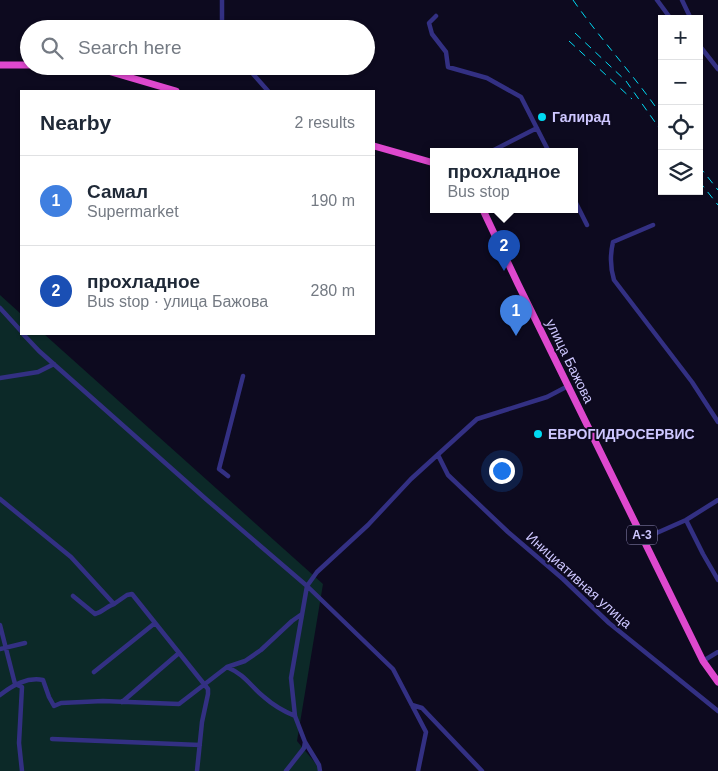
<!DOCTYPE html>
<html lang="en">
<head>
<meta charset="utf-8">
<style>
  :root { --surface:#fff; --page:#f2f2f3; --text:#1f2937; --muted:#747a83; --line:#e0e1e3; --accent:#1a73e8 }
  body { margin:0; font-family:Arial,sans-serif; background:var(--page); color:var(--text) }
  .controls { position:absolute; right:15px; top:15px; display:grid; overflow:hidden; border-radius:0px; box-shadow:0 1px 4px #0004 }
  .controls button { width:45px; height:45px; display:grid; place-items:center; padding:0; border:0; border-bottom:1px solid var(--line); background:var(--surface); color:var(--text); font:25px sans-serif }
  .you { position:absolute; left:501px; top:470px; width:18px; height:18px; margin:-12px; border:4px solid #fff; border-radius:50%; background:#1a73e8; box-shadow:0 0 0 8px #1a73e833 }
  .badge { display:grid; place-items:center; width:32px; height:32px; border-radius:50%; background:var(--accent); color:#fff; font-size:16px; font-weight:700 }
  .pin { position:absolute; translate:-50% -41px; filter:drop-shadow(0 1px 2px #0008) }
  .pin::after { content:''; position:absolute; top:26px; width:18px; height:15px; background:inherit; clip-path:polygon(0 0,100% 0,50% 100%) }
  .popup { position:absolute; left:430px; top:148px; width:148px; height:65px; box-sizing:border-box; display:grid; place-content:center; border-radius:0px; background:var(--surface); filter:drop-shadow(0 1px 4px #0005); font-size:16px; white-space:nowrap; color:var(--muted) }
  .popup b { font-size:19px; color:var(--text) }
  .popup::after { content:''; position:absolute; left:50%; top:100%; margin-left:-10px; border:10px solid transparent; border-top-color:var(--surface) }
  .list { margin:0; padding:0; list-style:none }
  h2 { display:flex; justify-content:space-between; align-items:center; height:65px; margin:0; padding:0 20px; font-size:21px }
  h2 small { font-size:16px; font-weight:400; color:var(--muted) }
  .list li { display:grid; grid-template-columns:32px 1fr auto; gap:15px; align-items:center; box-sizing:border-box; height:90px; padding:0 20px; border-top:1px solid var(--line) }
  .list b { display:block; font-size:19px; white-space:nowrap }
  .list p { margin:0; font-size:16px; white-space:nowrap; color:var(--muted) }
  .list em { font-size:16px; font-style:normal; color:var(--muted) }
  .icon { flex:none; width:28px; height:28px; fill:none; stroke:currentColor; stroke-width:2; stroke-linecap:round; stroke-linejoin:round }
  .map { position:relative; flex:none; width:718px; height:771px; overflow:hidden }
  .search { position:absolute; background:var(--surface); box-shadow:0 1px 4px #0004; left:20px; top:20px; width:355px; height:55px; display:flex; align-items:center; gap:12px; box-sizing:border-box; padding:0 18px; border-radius:28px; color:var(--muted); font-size:19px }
  .panel { position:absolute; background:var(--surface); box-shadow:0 1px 4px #0004; left:20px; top:90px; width:355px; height:245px; border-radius:0px }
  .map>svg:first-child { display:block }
  .green { fill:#0c2928 }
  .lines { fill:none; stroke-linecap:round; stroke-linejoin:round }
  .minor { stroke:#333083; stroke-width:4.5 }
  .trunk { stroke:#de48ce; stroke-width:7 }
  .rail { stroke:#00daf2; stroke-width:1; stroke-dasharray:8 6; stroke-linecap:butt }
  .poi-dot { fill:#00daf2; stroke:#0d0a1f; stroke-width:2 }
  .labels { text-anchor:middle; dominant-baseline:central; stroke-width:4; stroke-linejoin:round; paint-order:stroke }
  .shield { fill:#0d0a1f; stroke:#948ebc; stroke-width:1 }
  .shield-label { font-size:12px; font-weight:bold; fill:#cec7ff }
  .poi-label { font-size:14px; font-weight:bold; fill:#cec7ff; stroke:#0d0a1f; text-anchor:start }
  .street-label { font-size:14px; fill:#cec7ff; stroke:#0d0a1f }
</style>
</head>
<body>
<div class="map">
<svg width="718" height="771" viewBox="0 0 718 771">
  <rect width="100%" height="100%" fill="#0d0a1f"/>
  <path class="green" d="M0,295L21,314V334H44L323,584L297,741L322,771H0Z"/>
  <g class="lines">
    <path class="minor" d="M657,0L671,19
      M682,0L691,19
      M436,16L429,23L432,34L446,52L448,67L487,78L521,97L549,152
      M222,29V0
      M699,45L718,69
      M246,66L268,91
      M490,152L537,128
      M574,199L587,225
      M653,225L613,242C610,255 610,267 614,280L692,382L718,422
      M0,308L21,331
      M23,334L39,351L207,500L307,586L393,669L426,732L418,771
      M0,378L38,372L54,364
      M438,455L448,475L508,532L563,579L609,623L718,711
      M228,476L219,469L243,376
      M0,499L71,557L114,604L127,595L132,594L208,689V694L202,722L197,771
      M686,520L703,554L718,580
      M643,539L686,520L718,500
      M73,596L95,614C103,612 107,606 114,604
      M0,625L15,684L22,687L19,743L22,771
      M0,649L25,643
      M703,661L718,652
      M227,667C247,676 249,685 264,697C273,705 283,711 295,716
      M94,672L155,623
      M0,695C13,685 27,677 43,680L49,697L54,706L61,703L103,701L179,704L227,667L245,661L261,650L292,621L302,614
      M122,702L179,653
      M412,705L422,708L482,771
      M52,739L200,745
      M305,742L319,765L320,771
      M286,771L304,748L305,742L295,716L291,678L307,586L317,572L368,525L411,479L477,419L547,397L568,386"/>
    <path class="trunk" d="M0,65H29
      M69,66L101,69L176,91
      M374,146L434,163
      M483,210L518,284L703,661L718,682"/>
    <path class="rail" d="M573,0C601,40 634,75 662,116
      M575,33L626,81L662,132
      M569,41L632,99
      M699,166L718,190
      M699,181L718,205"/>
  </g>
  <g class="poi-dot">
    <circle cx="542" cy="117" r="5"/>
    <circle cx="538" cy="434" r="5"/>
  </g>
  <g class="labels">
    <rect class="shield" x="627" y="525.5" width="30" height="19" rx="4"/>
    <g class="shield-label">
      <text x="642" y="535">A-3</text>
    </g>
    <g class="poi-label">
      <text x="552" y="117">Галирад</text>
      <text x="548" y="434">ЕВРОГИДРОСЕРВИС</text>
    </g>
    <g class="street-label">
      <text transform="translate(570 361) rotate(64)">улица Бажова</text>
      <text transform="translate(579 580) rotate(42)">Инициативная улица</text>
    </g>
  </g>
</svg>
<div class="controls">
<button>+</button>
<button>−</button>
<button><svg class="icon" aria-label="locate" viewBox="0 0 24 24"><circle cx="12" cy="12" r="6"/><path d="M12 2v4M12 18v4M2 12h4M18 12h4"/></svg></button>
<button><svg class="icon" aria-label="layers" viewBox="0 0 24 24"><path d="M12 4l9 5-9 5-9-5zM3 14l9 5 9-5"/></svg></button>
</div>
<div class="you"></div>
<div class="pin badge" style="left:516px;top:336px;background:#3f7fe0">1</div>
<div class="pin badge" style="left:504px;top:271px;background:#1a4fb4">2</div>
<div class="popup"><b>прохладное</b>Bus stop</div>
<div class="search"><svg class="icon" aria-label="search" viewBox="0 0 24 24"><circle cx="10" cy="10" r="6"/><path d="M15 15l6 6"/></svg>Search here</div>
<section class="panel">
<h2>Nearby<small>2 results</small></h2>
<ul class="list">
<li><span class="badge" style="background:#3f7fe0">1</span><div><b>Самал</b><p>Supermarket</p></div><em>190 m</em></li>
<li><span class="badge" style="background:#1a4fb4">2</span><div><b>прохладное</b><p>Bus stop · улица Бажова</p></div><em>280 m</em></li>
</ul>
</section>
</div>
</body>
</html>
